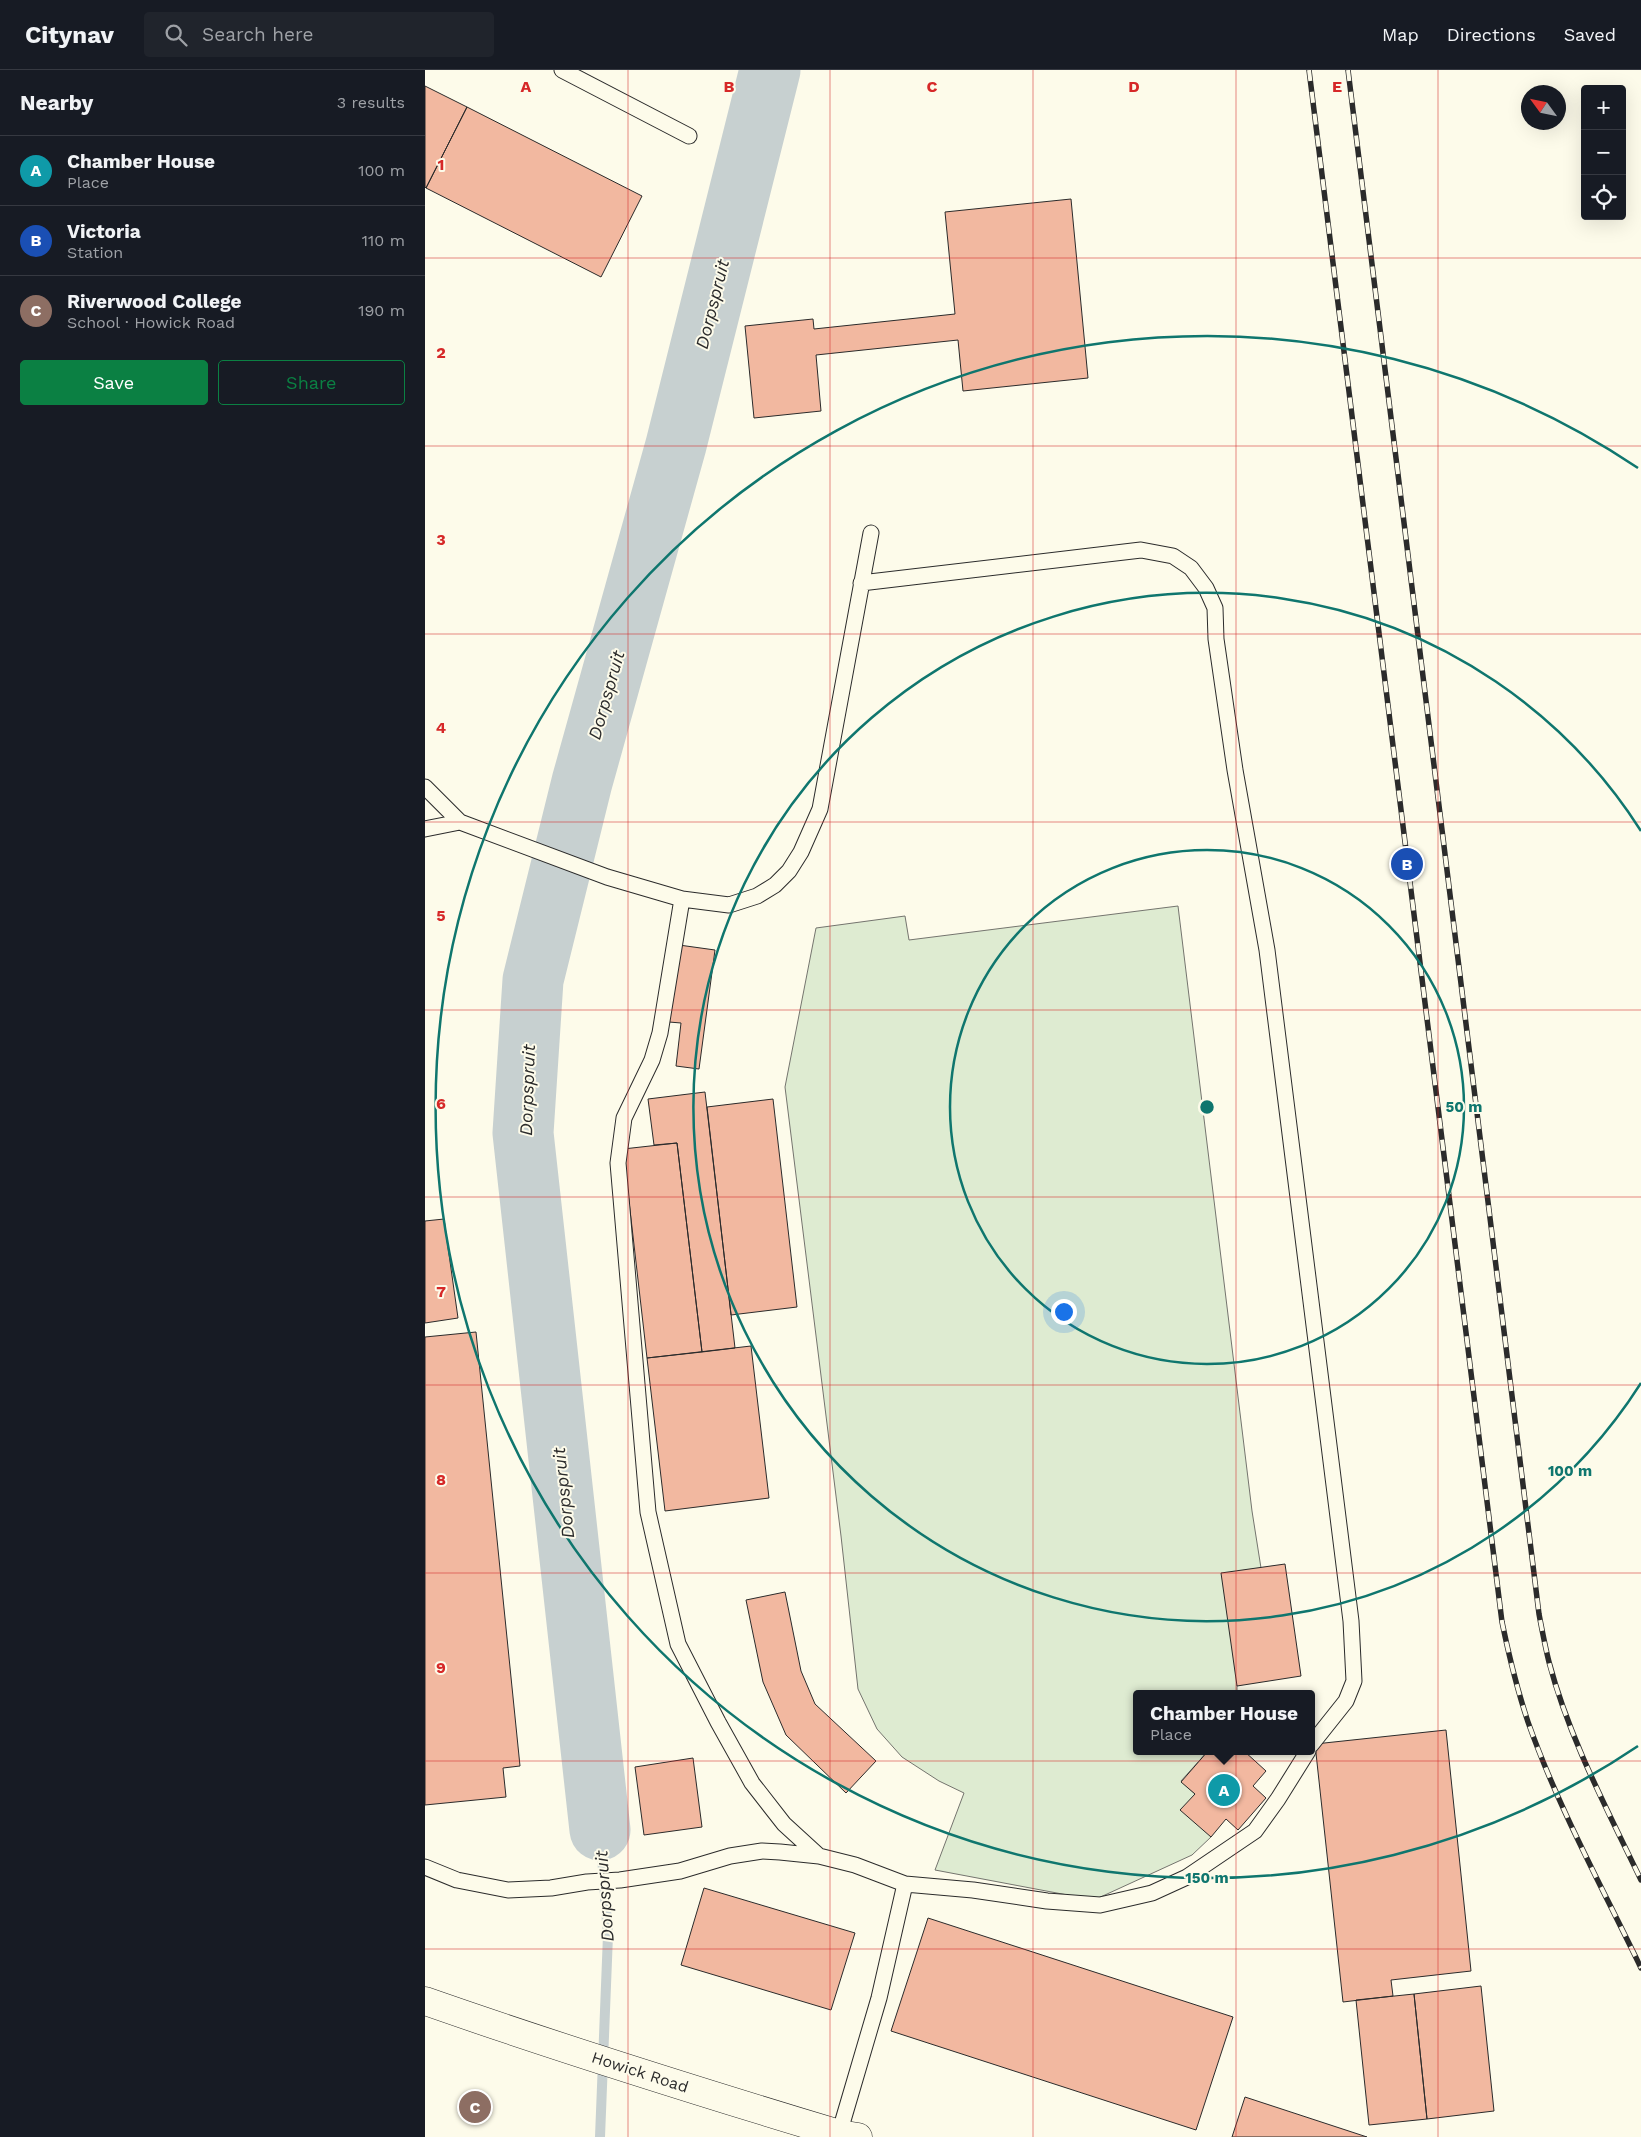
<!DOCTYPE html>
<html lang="en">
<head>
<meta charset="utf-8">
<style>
  :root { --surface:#171b24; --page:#20242c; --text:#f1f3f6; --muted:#9ea1a6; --line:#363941; --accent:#0b8043 }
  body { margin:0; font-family:"Work Sans",sans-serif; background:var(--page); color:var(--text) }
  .controls { position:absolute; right:15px; top:15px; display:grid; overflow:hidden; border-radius:5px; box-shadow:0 5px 20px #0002 }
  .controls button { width:45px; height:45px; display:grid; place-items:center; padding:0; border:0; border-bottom:1px solid var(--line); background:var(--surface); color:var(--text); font:25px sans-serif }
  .compass { position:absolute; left:1096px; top:15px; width:45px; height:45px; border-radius:50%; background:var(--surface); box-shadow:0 5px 20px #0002; rotate:303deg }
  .you { position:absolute; left:638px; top:1241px; width:18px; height:18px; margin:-12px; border:4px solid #fff; border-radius:50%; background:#1a73e8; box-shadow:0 0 0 8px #1a73e833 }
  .badge { display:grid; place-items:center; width:32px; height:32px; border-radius:50%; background:var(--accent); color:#fff; font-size:16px; font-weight:700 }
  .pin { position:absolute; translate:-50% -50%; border:2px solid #fff; box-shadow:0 1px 5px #0006 }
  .popup { position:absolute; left:708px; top:1620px; width:182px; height:65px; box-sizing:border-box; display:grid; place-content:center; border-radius:5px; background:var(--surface); filter:drop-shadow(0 1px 4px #0005); font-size:16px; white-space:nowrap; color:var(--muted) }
  .popup b { font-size:19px; color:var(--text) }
  .popup::after { content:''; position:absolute; left:50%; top:100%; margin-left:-10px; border:10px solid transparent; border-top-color:var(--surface) }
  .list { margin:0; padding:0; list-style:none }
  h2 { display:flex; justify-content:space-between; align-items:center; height:65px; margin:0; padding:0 20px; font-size:21px }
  h2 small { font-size:16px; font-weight:400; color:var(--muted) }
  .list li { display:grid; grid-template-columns:32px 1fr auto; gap:15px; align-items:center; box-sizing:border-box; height:70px; padding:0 20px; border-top:1px solid var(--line) }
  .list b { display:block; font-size:19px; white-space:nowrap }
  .list p { margin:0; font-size:16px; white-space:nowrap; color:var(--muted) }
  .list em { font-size:16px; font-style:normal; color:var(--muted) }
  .actions { display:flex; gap:10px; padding:15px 20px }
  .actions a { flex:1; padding:11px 0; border:1px solid var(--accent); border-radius:5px; text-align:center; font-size:18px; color:var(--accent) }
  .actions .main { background:var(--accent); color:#fff }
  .icon { flex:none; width:28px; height:28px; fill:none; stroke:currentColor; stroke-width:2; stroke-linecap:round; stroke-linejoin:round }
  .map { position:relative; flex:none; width:1216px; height:2067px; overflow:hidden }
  header { display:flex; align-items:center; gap:30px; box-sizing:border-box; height:70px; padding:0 25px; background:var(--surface); border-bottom:1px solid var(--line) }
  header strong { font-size:24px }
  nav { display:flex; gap:28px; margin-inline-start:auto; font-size:18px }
  .search { width:350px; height:45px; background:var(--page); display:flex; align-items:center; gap:12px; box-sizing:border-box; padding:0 18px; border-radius:5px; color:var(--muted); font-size:19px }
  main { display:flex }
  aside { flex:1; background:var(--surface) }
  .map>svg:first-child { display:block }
  .green { fill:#deebd1; stroke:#74746e }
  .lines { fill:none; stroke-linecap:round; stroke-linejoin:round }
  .stream { stroke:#c7d0d0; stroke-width:10 }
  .river { stroke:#c7d0d0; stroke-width:61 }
  .building { fill:#f2b8a0; stroke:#2b2b2b }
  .lane-casing { stroke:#2b2b2b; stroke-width:17 }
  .primary-casing { stroke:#2b2b2b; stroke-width:29 }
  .lane { stroke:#fdfbea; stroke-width:15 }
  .primary { stroke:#fdfbea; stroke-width:28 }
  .rail-casing { stroke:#2b2b2b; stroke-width:5.5 }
  .rail { stroke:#fdfbea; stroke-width:4; stroke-dasharray:11; stroke-linecap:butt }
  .grid { fill:none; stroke:#d62828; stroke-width:1; stroke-opacity:0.55 }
  .ring { fill:none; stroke:#0f766e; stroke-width:2.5 }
  .labels { text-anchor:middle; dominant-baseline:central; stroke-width:4; stroke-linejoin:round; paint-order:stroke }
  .street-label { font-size:16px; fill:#2b2b2b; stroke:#fdfbea }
  .water-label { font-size:18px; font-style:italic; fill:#2b2b2b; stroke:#fdfbea }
  .grid-label { font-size:16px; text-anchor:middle; font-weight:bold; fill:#d62828; stroke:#fdfbea; stroke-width:4; stroke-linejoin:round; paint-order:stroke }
  .centre { fill:#0f766e; stroke:#fdfbea; stroke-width:2.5 }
  .ring-label { font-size:15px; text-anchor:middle; font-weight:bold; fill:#0f766e; stroke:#fdfbea; stroke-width:4; stroke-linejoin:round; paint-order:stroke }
</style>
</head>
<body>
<header>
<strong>Citynav</strong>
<div class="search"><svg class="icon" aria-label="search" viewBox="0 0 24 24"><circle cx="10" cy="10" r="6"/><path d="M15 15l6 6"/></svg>Search here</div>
<nav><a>Map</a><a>Directions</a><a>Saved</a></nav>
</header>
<main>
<aside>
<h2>Nearby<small>3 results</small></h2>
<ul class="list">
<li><span class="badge" style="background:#0f9aa8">A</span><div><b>Chamber House</b><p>Place</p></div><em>100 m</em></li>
<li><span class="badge" style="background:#1a4fb4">B</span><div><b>Victoria</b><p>Station</p></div><em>110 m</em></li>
<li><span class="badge" style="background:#8d6e63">C</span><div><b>Riverwood College</b><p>School · Howick Road</p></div><em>190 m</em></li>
</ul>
<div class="actions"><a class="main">Save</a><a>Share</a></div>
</aside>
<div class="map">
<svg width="1216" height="2067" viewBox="0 0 1216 2067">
  <rect width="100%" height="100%" fill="#fdfbea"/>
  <path class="green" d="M753,836L827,1441L836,1498L812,1616V1624H712V1681H783L756,1711L770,1724L786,1767L767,1785L669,1830L510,1800L539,1723L514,1711L477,1687L452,1659L433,1619L416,1466L360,1017L391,858L480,846L484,870Z"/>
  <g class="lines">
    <path class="stream" d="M175,1760L183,1865L175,2067"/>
    <path class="river" d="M175,1760L98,1063L108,910L157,712L251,375L345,0"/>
  </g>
  <path class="building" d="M0,16L42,37L1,118L0,117Z
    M42,37L217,126L176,207L1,118Z
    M646,129L663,308L538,321L533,270L391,285L396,341L329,348L320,256L388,249L389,259L530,244L520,142Z
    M254,875L290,880L274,999L251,996L256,953L244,952Z
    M280,1022L310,1278L277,1282L252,1073L229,1075L223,1029Z
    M348,1029L372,1237L306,1245L282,1037Z
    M252,1073L277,1282L222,1288L198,1079Z
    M19,1149L33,1248L0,1253V1151Z
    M51,1262L95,1696L78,1698L81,1727L0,1735V1267Z
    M326,1276L344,1428L240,1441L222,1288Z
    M860,1494L876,1606L812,1616L796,1503Z
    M360,1522L376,1601L390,1634L451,1691L421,1723L361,1665L338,1612L321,1530Z
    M1021,1660L1046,1901L966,1910L968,1926L918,1932L890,1674Z
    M783,1681H789L800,1691L808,1681H819L841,1701L828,1716L841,1728L813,1760L801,1749L786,1767L755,1740L770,1724L756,1712Z
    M268,1688L277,1757L219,1765L210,1697Z
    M279,1818L430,1863L406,1940L256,1895Z
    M503,1848L808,1947L771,2060L466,1961Z
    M1056,1916L1069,2041L1002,2049L989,1924Z
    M989,1924L1002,2049L944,2055L931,1930Z
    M820,2027L942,2067H807Z"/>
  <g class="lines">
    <g class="lane-casing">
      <path id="lane" d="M137,0L264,66
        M436,513L716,480L748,486L766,498L781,518L790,538L791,569L810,700L842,880L926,1551L929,1611L921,1631L886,1675
        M0,717L35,752L182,807L257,829L304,835L332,826L350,815L364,801L376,782L395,739L446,463
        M0,759L35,752
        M257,829L235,963L227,990L199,1048L193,1093L223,1442L253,1574L293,1652L327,1713L359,1754L394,1786
        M0,1797L32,1810L83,1820L126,1818L162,1812L195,1810L255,1801L305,1786L337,1781L355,1782L394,1786L430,1795L480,1814L548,1820L622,1831L675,1835L727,1823L762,1807L830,1761L853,1729L883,1681
        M414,2064L454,1928L480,1814"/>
    </g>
    <g class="primary-casing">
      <path id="primary" d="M0,1931C137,1979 275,2022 414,2064L433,2067"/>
    </g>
    <use href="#lane" class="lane"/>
    <use href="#primary" class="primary"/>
    <g class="rail-casing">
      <path id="rail" d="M884,0L1077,1552C1084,1586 1092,1619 1103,1652C1133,1737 1177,1817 1216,1898
        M923,0L1114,1544C1117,1560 1120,1576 1124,1592C1144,1668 1182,1739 1216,1810"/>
    </g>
    <use href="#rail" class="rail"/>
  </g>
  <path class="grid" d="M203,0V2067M405,0V2067M608,0V2067M811,0V2067M1013,0V2067M0,188H1216M0,376H1216M0,564H1216M0,752H1216M0,940H1216M0,1127H1216M0,1315H1216M0,1503H1216M0,1691H1216M0,1879H1216"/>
  <g class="ring">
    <circle cx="782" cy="1037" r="257"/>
    <path d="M1216 1313A514 514 0 1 1 1216 761"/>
    <path d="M1213 1676A771 771 0 1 1 1213 398"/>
  </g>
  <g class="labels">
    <g class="street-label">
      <text transform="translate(215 2002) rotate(18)">Howick Road</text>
    </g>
    <g class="water-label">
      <text transform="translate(287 234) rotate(-76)">Dorpspruit</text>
      <text transform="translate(181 625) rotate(-74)">Dorpspruit</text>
      <text transform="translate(102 1020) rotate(-88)">Dorpspruit</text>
      <text transform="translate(138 1423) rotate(-96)">Dorpspruit</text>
      <text transform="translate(179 1826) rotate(-94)">Dorpspruit</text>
    </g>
  </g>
  <g class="grid-label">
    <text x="101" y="22">A</text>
    <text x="304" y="22">B</text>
    <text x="507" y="22">C</text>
    <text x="709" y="22">D</text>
    <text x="912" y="22">E</text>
    <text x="16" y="100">1</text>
    <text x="16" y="288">2</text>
    <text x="16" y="475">3</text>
    <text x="16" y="663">4</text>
    <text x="16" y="851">5</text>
    <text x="16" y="1039">6</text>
    <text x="16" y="1227">7</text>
    <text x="16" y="1415">8</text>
    <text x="16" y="1603">9</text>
  </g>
  <circle cx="782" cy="1037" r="8" class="centre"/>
  <g class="ring-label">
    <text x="1039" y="1042">50 m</text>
    <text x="1145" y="1406">100 m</text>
    <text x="782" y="1813">150 m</text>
  </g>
</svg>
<div class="controls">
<button>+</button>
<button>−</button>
<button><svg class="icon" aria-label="locate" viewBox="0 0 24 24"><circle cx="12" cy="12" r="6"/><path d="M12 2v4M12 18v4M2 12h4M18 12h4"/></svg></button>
</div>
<svg class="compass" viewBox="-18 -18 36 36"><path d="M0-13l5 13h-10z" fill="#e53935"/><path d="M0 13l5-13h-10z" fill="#9ea1a6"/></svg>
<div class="you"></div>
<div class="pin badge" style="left:799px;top:1720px;background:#0f9aa8">A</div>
<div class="popup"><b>Chamber House</b>Place</div>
<div class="pin badge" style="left:982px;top:794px;background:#1a4fb4">B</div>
<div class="pin badge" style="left:50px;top:2037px;background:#8d6e63">C</div>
</div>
</main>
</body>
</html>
